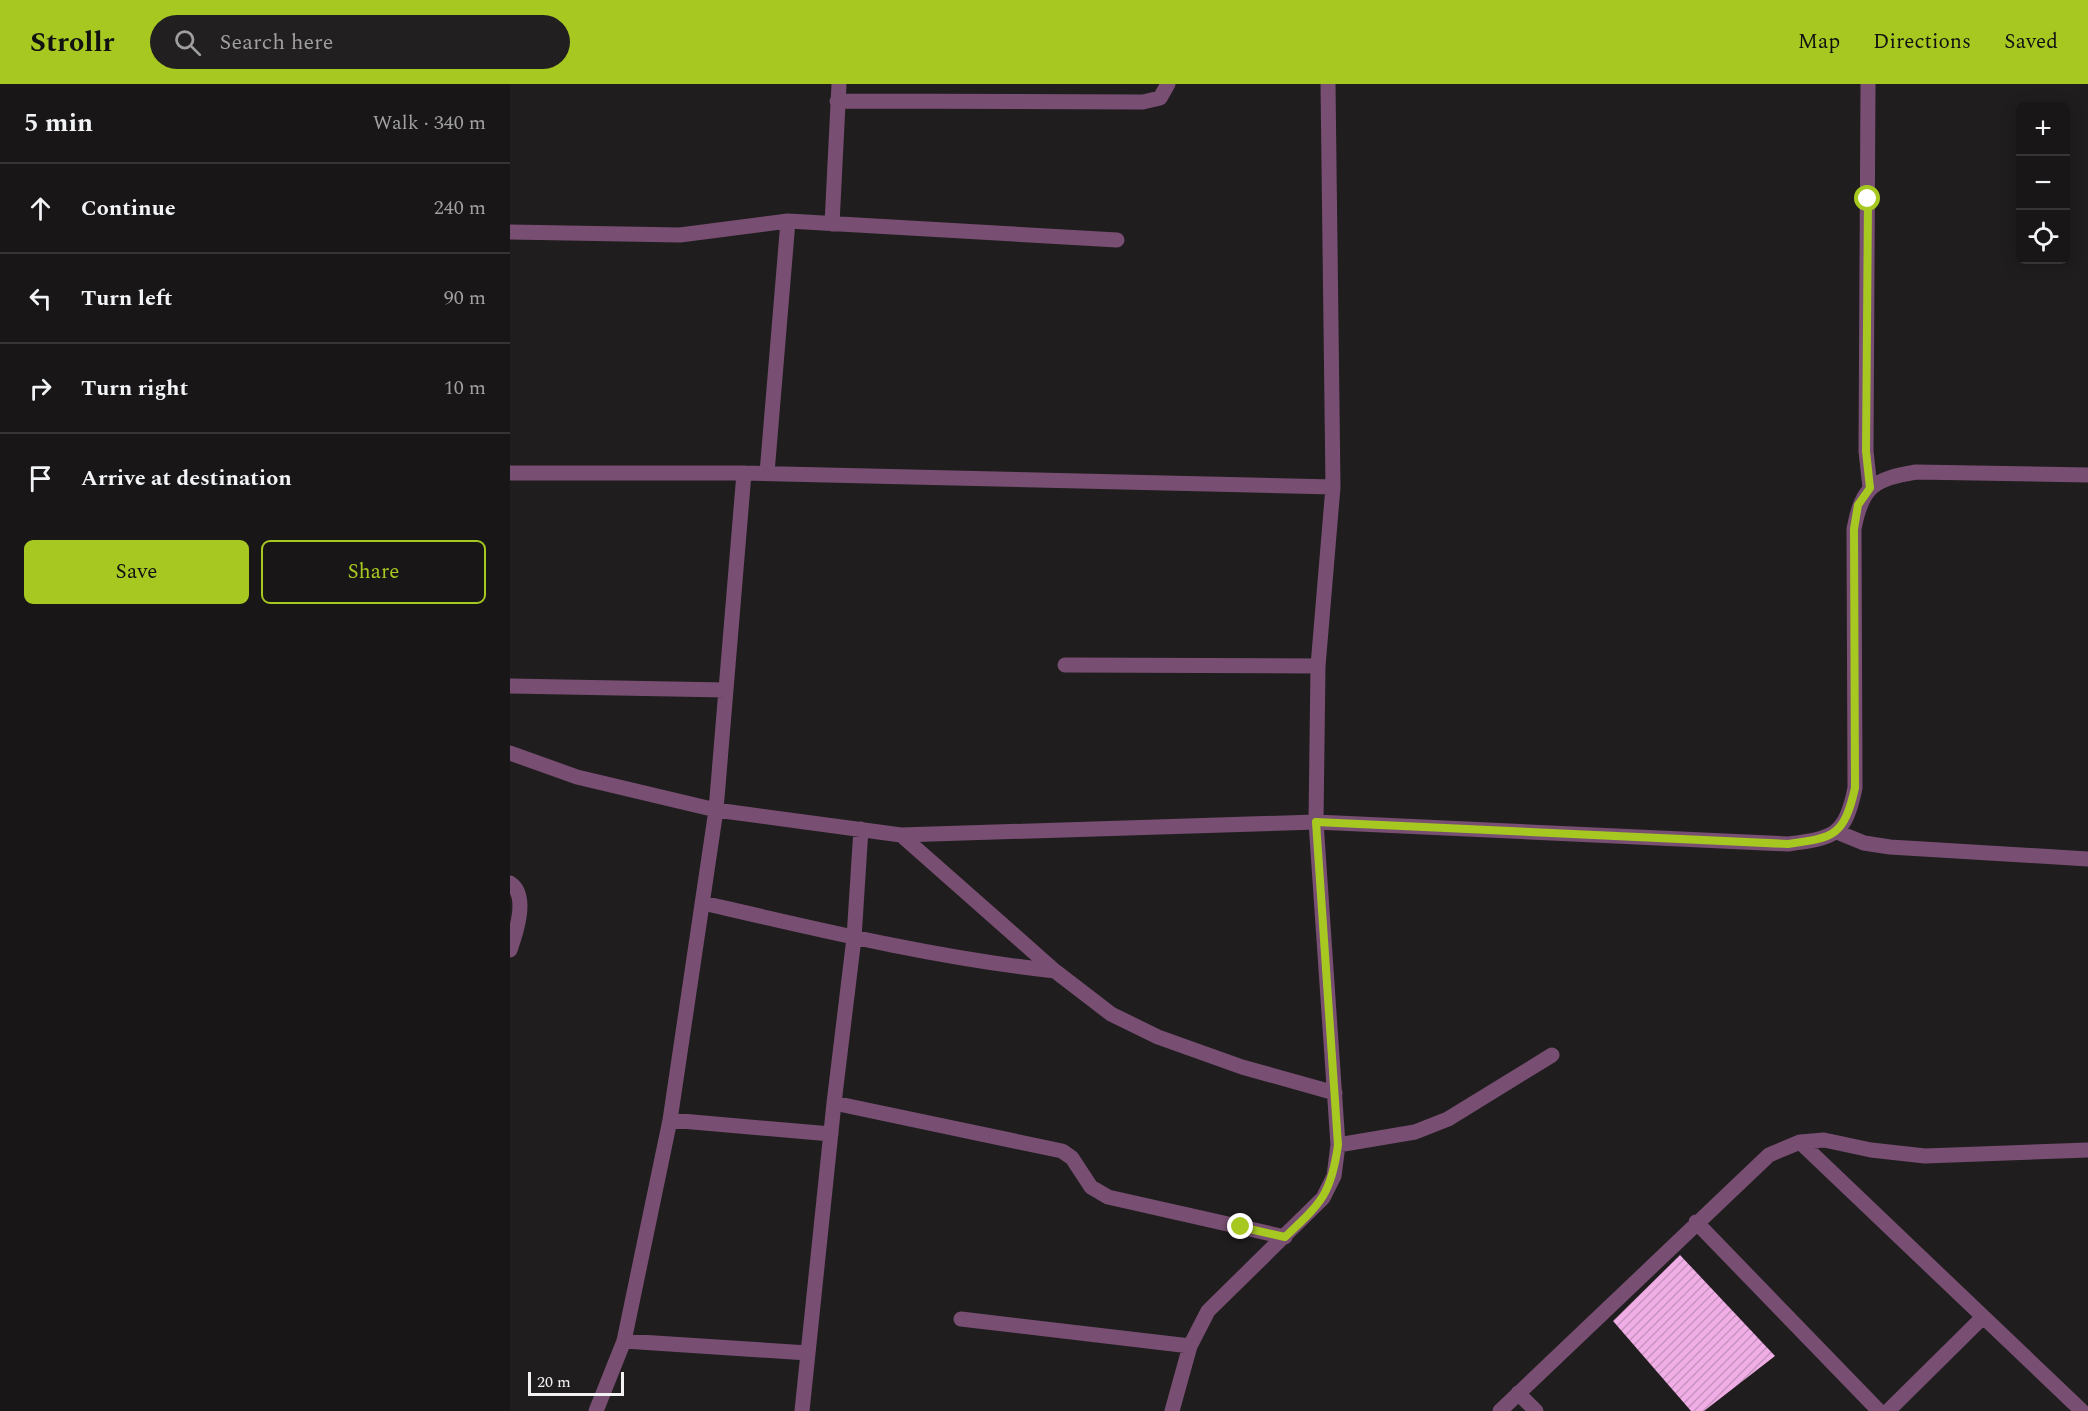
<!DOCTYPE html>
<html lang="en">
<head>
<meta charset="utf-8">
<style>
  :root { --surface:#181617; --page:#211f20; --text:#f1f3f6; --muted:#9f9fa1; --line:#363536; --accent:#a6c821 }
  body { margin:0; font-family:Spectral,serif; background:var(--page); color:var(--text) }
  .controls { position:absolute; right:18px; top:18px; display:grid; overflow:hidden; border-radius:9px; box-shadow:0 3px 15px #0003 }
  .controls button { width:54px; height:54px; display:grid; place-items:center; padding:0; border:0; border-bottom:2px solid var(--line); background:var(--surface); color:var(--text); font:30px sans-serif }
  .scale { position:absolute; left:18px; bottom:15px; width:96px; box-sizing:border-box; padding-left:6px; border:3px solid #f3f2f3; border-top:0; font-size:16px; line-height:21px; white-space:nowrap; color:#f3f2f3; -webkit-text-stroke:4px #201d1f; paint-order:stroke }
  .stop { position:absolute; width:18px; height:18px; margin:-14px; border:4px solid #a6c821; border-radius:50%; background:#fff }
  .stop.end { background:#a6c821; border-color:#fff; box-shadow:0 2px 6px #0008 }
  .list { margin:0; padding:0; list-style:none }
  h2 { display:flex; justify-content:space-between; align-items:center; height:78px; margin:0; padding:0 24px; font-size:26px }
  h2 small { font-size:20px; font-weight:400; color:var(--muted) }
  .list li { display:grid; grid-template-columns:39px 1fr auto; gap:18px; align-items:center; box-sizing:border-box; height:90px; padding:0 24px; border-top:2px solid var(--line) }
  .list b { display:block; font-size:22px; white-space:nowrap }
  .list em { font-size:20px; font-style:normal; color:var(--muted) }
  .actions { display:flex; gap:12px; padding:18px 24px }
  .actions a { flex:1; padding:14px 0; border:2px solid var(--accent); border-radius:9px; text-align:center; font-size:21px; color:var(--accent) }
  .actions .main { background:var(--accent); color:#111 }
  .icon { flex:none; width:33px; height:33px; fill:none; stroke:currentColor; stroke-width:2; stroke-linecap:round; stroke-linejoin:round }
  .map { position:relative; flex:none; width:1578px; height:1327px; overflow:hidden }
  header { display:flex; align-items:center; gap:36px; box-sizing:border-box; height:84px; padding:0 30px; background:var(--accent); color:#111 }
  header strong { font-size:28px }
  nav { display:flex; gap:33px; margin-inline-start:auto; font-size:21px }
  .search { width:420px; height:54px; background:var(--page); display:flex; align-items:center; gap:15px; box-sizing:border-box; padding:0 21px; border-radius:33px; color:var(--muted); font-size:22px }
  main { display:flex }
  aside { flex:1; background:var(--surface) }
  .map>svg:first-child { display:block }
  .building { fill:url(#building-hatch) }
  .lines { fill:none; stroke-linecap:round; stroke-linejoin:round }
  .minor { stroke:#784f72; stroke-width:15 }
  .route { stroke:#a6c821; stroke-width:8 }
</style>
</head>
<body>
<header>
<strong>Strollr</strong>
<div class="search"><svg class="icon" aria-label="search" viewBox="0 0 24 24"><circle cx="10" cy="10" r="6"/><path d="M15 15l6 6"/></svg>Search here</div>
<nav><a>Map</a><a>Directions</a><a>Saved</a></nav>
</header>
<main>
<aside>
<h2>5 min<small>Walk · 340 m</small></h2>
<ul class="list">
<li><svg class="icon" aria-label="ahead" viewBox="0 0 24 24"><path d="M12 20V5M6 11l6-6 6 6"/></svg><div><b>Continue</b></div><em>240 m</em></li>
<li><svg class="icon" aria-label="left" viewBox="0 0 24 24"><path d="M17 20v-9H6M10 6l-5 5 5 5"/></svg><div><b>Turn left</b></div><em>90 m</em></li>
<li><svg class="icon" aria-label="right" viewBox="0 0 24 24"><path d="M7 20v-9h11M14 6l5 5-5 5"/></svg><div><b>Turn right</b></div><em>10 m</em></li>
<li><svg class="icon" aria-label="arrive" viewBox="0 0 24 24"><path d="M6 21V4h12l-3 4 3 4H6"/></svg><div><b>Arrive at destination</b></div></li>
</ul>
<div class="actions"><a class="main">Save</a><a>Share</a></div>
</aside>
<div class="map">
<svg width="1578" height="1327" viewBox="0 0 1578 1327">
  <defs>
    <pattern id="building-hatch" width="6" height="6" patternUnits="userSpaceOnUse" patternTransform="scale(1.5)"><rect width="6" height="6" fill="#f0ade6"/><path d="M-1 1l2-2M0 6l6-6M5 7l2-2" fill="none" stroke="#c694bf"/></pattern>
  </defs>
  <rect width="100%" height="100%" fill="#201d1f"/>
  <path class="building" d="M1170,1171L1265,1272L1194,1327H1181L1103,1237Z"/>
  <g class="lines">
    <path class="minor" d="M1358,0L1356,367L1360,404
      M327,17L633,18L650,14L658,0
      M322,140L329,0
      M0,148L170,151L278,137L607,156
      M0,389H234L823,403
      M257,389L278,137
      M555,581L808,582
      M0,602L216,606
      M0,669L67,693L206,726L391,751L806,738L1278,760C1324,754 1335,752 1345,704L1344,445C1352,402 1364,395 1406,388L1578,391
      M1327,748L1354,759L1380,763L1578,775
      M391,751L545,887L601,930L648,953L732,983L825,1009
      M0,799C19,811 6,849 0,866
      M193,819C310,846 426,874 545,887
      M324,1019L552,1067L562,1074L581,1103L598,1113L775,1153
      M160,1036L321,1050
      M1290,1058L1572,1327
      M828,1061L905,1048L938,1035L1042,971
      M1186,1138L1369,1327
      M451,1235L680,1262
      M114,1257L298,1269
      M1008,1309L1026,1327
      M86,1327L114,1257L160,1036L206,726L234,389
      M292,1327L324,1019L344,854L351,745
      M662,1327L680,1262L698,1227L813,1114L824,1092L828,1061L806,738L808,582L823,403L818,0
      M990,1327L1259,1071L1290,1058L1314,1056L1361,1066L1415,1072L1578,1066
      M1378,1327L1473,1233"/>
  </g>
  <g class="lines">
    <path class="route" d="M731,1143L775,1153C811,1119 821,1111 828,1061L806,738L1278,760C1324,754 1334,752 1345,704L1344,445L1348,421L1360,404L1356,367L1358,115"/>
  </g>
</svg>
<div class="controls">
<button>+</button>
<button>−</button>
<button><svg class="icon" aria-label="locate" viewBox="0 0 24 24"><circle cx="12" cy="12" r="6"/><path d="M12 2v4M12 18v4M2 12h4M18 12h4"/></svg></button>
</div>
<div class="scale">20 m</div>
<div class="stop" style="left:1358px;top:115px"></div>
<div class="stop end" style="left:731px;top:1143px"></div>
</div>
</main>
</body>
</html>
